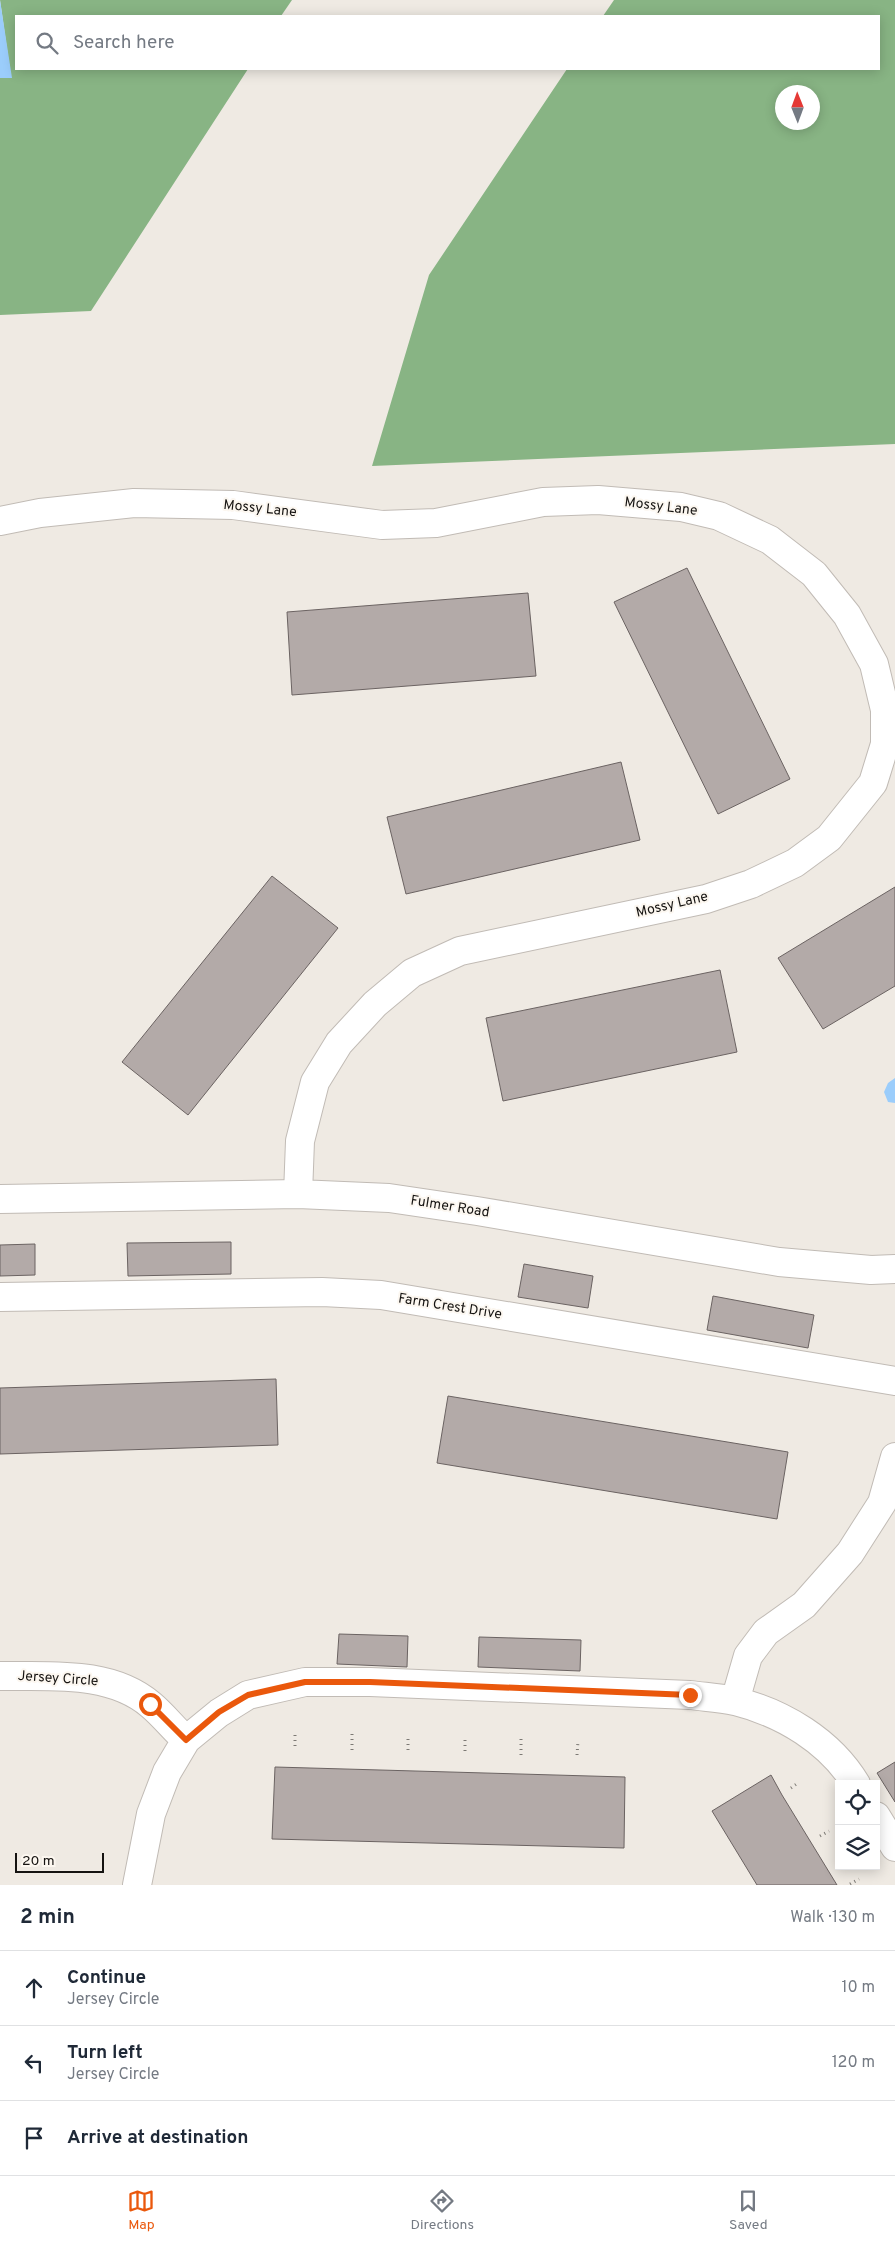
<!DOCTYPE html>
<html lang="en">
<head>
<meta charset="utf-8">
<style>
  :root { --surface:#fff; --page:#f6f6f7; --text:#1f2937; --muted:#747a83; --line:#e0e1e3; --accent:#ea580c }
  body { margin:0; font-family:Overpass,sans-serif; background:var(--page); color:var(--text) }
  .controls { position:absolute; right:15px; bottom:15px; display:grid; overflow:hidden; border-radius:0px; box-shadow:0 2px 12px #0003 }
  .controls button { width:45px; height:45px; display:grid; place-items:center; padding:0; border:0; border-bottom:1px solid var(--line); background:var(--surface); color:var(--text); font:25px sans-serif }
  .compass { position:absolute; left:775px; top:85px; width:45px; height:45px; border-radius:50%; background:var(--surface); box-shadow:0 2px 12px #0003; rotate:359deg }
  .scale { position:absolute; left:15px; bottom:12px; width:89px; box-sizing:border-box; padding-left:5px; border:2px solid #151311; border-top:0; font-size:14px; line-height:18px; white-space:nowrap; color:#151311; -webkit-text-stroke:4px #fcf7f0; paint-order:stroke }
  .stop { position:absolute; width:15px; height:15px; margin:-11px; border:4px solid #ea580c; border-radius:50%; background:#fff }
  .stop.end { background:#ea580c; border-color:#fff; box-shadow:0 1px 5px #0008 }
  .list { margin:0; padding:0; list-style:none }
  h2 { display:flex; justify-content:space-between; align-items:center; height:65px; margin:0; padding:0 20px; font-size:21px }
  h2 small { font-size:16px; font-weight:400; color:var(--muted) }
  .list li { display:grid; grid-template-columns:32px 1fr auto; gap:15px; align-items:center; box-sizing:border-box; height:75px; padding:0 20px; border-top:1px solid var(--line) }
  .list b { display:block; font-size:19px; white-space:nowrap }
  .list p { margin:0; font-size:16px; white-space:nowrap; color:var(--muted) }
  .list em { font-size:16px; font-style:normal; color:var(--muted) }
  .icon { flex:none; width:28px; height:28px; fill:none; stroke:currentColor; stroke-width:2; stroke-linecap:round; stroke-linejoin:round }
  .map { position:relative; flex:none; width:895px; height:1885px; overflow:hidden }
  .search { position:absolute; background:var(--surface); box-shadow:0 2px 12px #0003; left:15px; right:15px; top:15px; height:55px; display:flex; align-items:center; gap:12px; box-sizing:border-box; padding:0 18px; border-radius:0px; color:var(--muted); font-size:19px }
  .sheet { height:290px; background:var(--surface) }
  nav { display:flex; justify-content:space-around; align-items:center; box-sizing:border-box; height:70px; border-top:1px solid var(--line); background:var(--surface); font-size:14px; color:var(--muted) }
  nav a { display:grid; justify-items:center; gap:2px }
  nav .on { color:var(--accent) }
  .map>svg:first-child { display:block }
  .forest { fill:#88b484; fill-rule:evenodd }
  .water { fill:#9bcdfb }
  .building { fill:#b3aaa8; stroke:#6b6362 }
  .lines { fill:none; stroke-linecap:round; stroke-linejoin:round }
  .street-casing { stroke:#c1bbb5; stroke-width:30 }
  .path { stroke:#7c7974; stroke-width:3; stroke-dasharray:1 4; stroke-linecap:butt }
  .street { stroke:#fff; stroke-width:28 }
  .route { stroke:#ea580c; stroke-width:6 }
  .labels { text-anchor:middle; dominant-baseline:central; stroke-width:4; stroke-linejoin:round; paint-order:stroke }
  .street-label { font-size:14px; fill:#151311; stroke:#fcf7f0 }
</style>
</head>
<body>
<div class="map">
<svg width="895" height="1885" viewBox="0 0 895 1885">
  <rect width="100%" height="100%" fill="#efeae3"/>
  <path class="forest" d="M0,0H292L281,16H16V69H248L91,311L0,315V78L11,77Z
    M614,0H895V444L372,466L429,275L567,69H879V16H603ZM782,92H812V122H782Z"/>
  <path class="water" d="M0,0L12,78H0Z
    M895,1078V1103L888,1102L884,1092L888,1083Z"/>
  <path class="building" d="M687,568L790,779L718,814L614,602Z
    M528,593L536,676L292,695L287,612Z
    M621,762L640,840L406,894L387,817Z
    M272,876L338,928L188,1115L122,1062Z
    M895,887V986L823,1029L778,958Z
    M720,970L737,1052L503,1101L486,1018Z
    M231,1242V1274L128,1276L127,1243Z
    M35,1244V1275L0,1276V1245Z
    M524,1264L593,1276L588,1308L518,1297Z
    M713,1296L814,1315L808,1348L707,1330Z
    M276,1379L278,1445L0,1454V1388Z
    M448,1396L788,1452L777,1519L437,1463Z
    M339,1634L408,1636L407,1667L337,1664Z
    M479,1637L581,1640L580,1671L478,1667Z
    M895,1762V1802L877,1773Z
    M275,1767L625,1777L624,1848L272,1839Z
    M771,1775L782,1795L837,1885H757L712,1811Z"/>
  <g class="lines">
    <g class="street-casing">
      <path id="street" d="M0,521L40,513L134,503L233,505L382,525L436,523L543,502L598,500L681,507L719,516L770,540L814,574L847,615L874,664L885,710V744L873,783L829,838L795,863L751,884L706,899L460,951L412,973L375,1004L339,1043L315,1082L300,1141L298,1194
        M0,1199L298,1194L389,1198L477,1211L779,1262L871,1270L895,1269
        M0,1297L322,1292L381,1295L895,1381
        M0,1676C50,1677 110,1670 151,1705C163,1715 174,1729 186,1740
        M735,1701L748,1656L766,1632L804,1605L850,1553L882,1503L895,1457
        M876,1816L895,1847
        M137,1885L151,1814L167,1772L186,1740L219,1713L248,1695L305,1682H370L690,1695C705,1697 721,1698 735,1701C783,1713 830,1741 856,1784"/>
    </g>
    <path class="path" d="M295,1746V1733
      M352,1750V1733
      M408,1750V1735
      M465,1751V1737
      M521,1755V1739
      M577,1755L578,1741
      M791,1788L798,1783
      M820,1836L829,1831
      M850,1884L859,1879"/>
    <use href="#street" class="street"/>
  </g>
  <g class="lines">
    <path class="route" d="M150,1704L186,1740L219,1712L248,1695L305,1682H370L690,1695"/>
  </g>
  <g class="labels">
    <g class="street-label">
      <text transform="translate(661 507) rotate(7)">Mossy Lane</text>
      <text transform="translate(260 509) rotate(6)">Mossy Lane</text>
      <text transform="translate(672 905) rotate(-13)">Mossy Lane</text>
      <text transform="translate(450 1207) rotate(9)">Fulmer Road</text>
      <text transform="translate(450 1307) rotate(9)">Farm Crest Drive</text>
      <text transform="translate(58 1679) rotate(4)">Jersey Circle</text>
    </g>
  </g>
</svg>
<div class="controls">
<button><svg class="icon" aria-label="locate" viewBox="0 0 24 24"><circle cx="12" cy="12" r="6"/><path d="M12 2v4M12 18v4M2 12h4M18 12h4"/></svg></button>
<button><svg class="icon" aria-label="layers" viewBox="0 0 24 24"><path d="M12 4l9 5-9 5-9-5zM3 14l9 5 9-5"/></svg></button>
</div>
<svg class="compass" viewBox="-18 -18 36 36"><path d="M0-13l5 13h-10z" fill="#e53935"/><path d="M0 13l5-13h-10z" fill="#747a83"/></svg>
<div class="scale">20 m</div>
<div class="stop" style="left:150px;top:1704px"></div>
<div class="stop end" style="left:690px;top:1695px"></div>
<div class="search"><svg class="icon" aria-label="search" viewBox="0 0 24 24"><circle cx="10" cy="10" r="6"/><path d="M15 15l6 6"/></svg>Search here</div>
</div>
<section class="sheet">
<h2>2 min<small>Walk · 130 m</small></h2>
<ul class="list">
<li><svg class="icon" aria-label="ahead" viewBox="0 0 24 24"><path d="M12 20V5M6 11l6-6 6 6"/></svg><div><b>Continue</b><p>Jersey Circle</p></div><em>10 m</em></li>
<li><svg class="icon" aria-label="left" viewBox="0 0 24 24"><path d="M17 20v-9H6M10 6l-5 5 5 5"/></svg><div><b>Turn left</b><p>Jersey Circle</p></div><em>120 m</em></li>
<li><svg class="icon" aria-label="arrive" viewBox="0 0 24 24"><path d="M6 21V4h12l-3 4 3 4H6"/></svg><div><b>Arrive at destination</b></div></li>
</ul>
</section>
<nav>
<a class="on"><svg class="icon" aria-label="map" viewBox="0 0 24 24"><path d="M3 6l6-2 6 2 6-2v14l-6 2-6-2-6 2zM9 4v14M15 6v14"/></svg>Map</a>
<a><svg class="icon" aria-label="directions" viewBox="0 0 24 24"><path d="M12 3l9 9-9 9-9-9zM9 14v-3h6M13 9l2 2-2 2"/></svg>Directions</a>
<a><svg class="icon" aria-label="saved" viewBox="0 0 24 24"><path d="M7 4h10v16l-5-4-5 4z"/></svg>Saved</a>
</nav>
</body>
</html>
